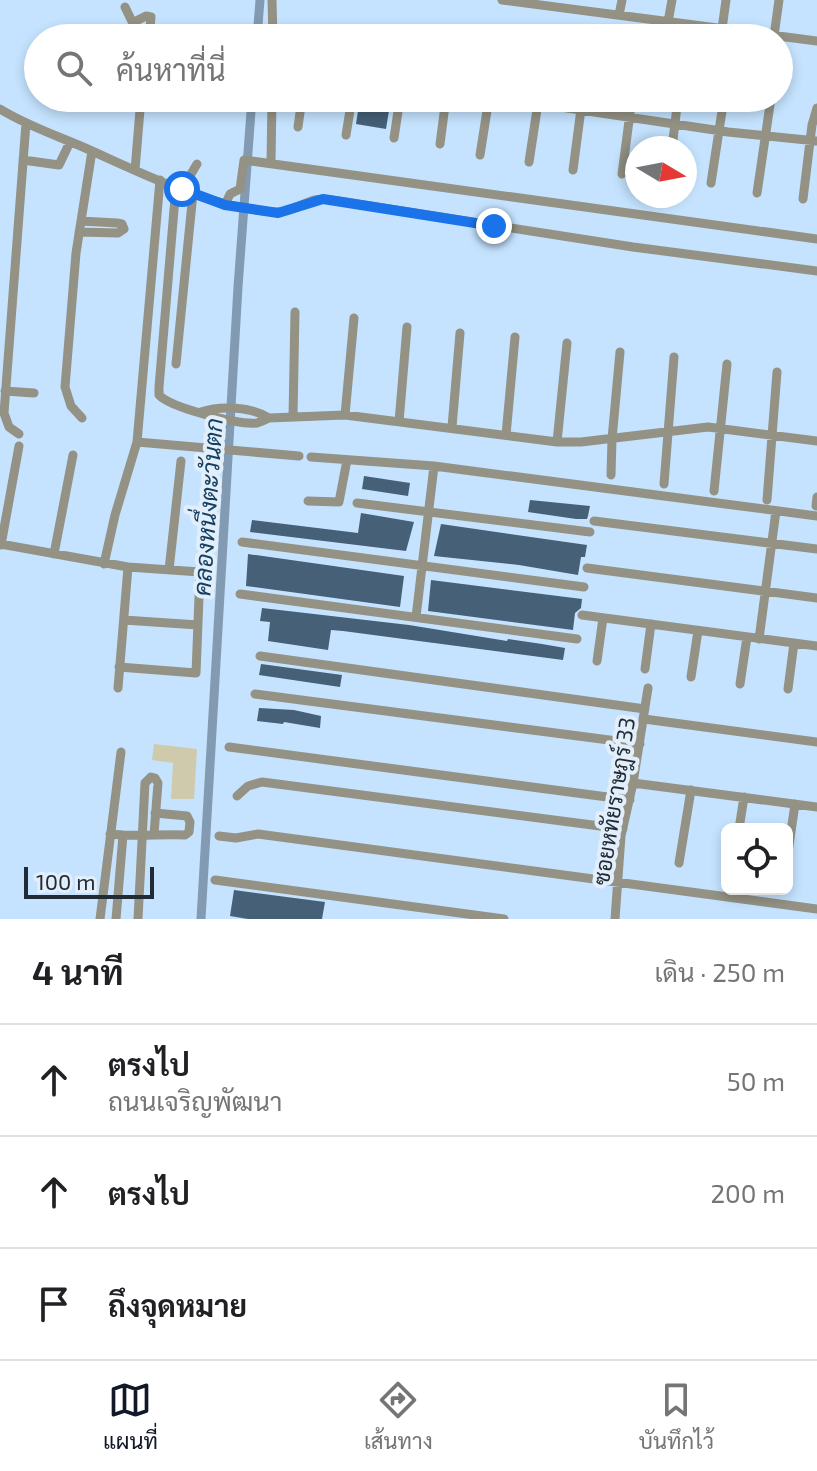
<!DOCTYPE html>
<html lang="th">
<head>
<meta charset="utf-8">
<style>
  :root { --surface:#fff; --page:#f2f2f2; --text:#202124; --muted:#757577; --line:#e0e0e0; --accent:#111827 }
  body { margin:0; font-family:"Exo 2",Sarabun,sans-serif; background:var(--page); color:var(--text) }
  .controls { position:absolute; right:24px; bottom:24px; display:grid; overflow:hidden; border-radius:12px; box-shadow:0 4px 12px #0003 }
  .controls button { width:72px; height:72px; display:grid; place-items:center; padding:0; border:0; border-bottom:2px solid var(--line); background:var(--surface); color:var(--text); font:40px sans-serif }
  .compass { position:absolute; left:625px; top:136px; width:72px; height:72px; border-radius:50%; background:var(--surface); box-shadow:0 4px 12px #0003; rotate:100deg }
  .scale { position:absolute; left:24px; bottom:20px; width:130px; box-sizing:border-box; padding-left:8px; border:4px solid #202b36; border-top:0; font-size:22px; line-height:28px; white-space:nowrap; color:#202b36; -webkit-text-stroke:6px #e2eef9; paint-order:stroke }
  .stop { position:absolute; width:24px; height:24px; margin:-18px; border:6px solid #1a73e8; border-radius:50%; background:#fff }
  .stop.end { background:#1a73e8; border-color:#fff; box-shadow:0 2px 8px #0008 }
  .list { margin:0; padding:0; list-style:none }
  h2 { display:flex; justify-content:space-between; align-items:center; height:104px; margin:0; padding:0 32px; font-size:34px }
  h2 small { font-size:26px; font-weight:400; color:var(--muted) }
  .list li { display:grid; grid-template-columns:52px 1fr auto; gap:24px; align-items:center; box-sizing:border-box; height:112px; padding:0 32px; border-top:2px solid var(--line) }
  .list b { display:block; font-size:30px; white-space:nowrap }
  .list p { margin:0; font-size:26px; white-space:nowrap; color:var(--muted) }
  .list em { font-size:26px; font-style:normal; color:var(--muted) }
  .icon { flex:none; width:44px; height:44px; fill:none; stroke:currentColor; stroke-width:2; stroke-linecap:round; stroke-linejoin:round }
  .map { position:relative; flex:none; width:817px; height:919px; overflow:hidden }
  .search { position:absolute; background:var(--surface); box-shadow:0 4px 12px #0003; left:24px; right:24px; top:24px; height:88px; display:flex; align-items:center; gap:20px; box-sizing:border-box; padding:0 28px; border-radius:44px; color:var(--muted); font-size:30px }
  .sheet { height:440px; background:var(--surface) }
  nav { display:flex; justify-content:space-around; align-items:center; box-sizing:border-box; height:112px; border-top:2px solid var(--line); background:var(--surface); font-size:22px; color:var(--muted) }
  nav a { display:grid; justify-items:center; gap:4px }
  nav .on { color:var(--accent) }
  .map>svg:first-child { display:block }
  .pitch { fill:#cfcaac }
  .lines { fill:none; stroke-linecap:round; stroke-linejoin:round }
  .canal { stroke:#829bb2; stroke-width:9 }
  .building { fill:#456077 }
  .minor { stroke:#949284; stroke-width:9 }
  .route { stroke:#1a73e8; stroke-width:10 }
  .labels { text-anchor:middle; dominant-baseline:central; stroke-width:8; stroke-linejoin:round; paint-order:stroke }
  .street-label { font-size:22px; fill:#202b36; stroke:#e2eef9 }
  .water-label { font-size:24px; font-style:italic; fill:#153f61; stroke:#e2eef9 }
</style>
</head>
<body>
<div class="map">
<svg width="817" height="919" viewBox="0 0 817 919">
  <rect width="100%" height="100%" fill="#c5e3ff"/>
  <path class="pitch" d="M154,744L197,749L194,799H171L173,763L152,760Z"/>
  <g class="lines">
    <path class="canal" d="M257,38L260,0
      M201,919L238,287L252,98"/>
  </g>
  <path class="building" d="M360,98H391L386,129L356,124Z
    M364,476L410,483L408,496L362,489Z
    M530,500L590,506L588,516L587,519H576L528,512Z
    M361,513L414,522L406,551L250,532L252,520L358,533Z
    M441,524L587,545L585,557H581L578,575L519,565L434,556Z
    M248,554L404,576L400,607L246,586Z
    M431,580L582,599L581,608L575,613L573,630L428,611Z
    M262,608L409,625L507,641L508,639L542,644L565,648L563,660L343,631L331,630L328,650L268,641L270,622L260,621Z
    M261,664L342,675L340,687L259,675Z
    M259,708L294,710L321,716L320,728L284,722L283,724L257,721Z
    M234,890L325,902L322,919H248L230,916Z"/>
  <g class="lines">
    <path class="minor" d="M272,0L273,38
      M502,0L817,41
      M125,7L140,38
      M619,15L622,0
      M134,22L146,16L151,17L149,38
      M668,22L672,0
      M722,29L726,0
      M299,32L312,34L318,38
      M774,36L779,0
      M500,98L728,132L817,141
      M0,109C26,125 55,135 83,147C144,174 207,207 274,212C290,213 300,204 314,200C322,198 331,200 339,201L633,247L817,271
      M298,127L302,98
      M346,135L352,98
      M394,138L400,98
      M440,144L446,98
      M672,148L678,98
      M480,155L489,98
      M23,160L59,165L70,142
      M529,162L538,103
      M271,163L272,98
      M135,170L141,98
      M573,170L581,109
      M622,174L632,98
      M711,183L724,98
      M176,186L159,387V395C171,408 239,425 257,423C260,422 267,419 269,418L345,415L557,442H581L708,427L817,441
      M182,189L197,164
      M757,193L771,98
      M803,199L812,125L817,108
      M225,205L230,194L240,189L244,160L817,239
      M79,232L118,233L124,229L122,224L117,223L81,221
      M176,364L193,193
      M5,391L34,393
      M201,412C221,405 252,407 269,418
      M345,415L354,318
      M293,417L295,312
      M82,418L71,406L65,387L76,253L92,151
      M399,422L407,327
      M452,427L460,333
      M19,434L9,427L4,413L26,123
      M506,435L515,337
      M137,442L299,456
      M557,442L567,343
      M311,457L434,466L817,516
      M611,475L612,439L620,352
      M664,484L674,357
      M714,491L727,364
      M767,500L777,372
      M308,501L339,502L347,460
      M357,503L590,532
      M816,506L817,497
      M594,521L817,549
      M242,542L584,587
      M0,544L128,567L118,688
      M1,545L19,446
      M54,554L73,455
      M104,564L115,515L137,442L160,180
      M587,568L817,598
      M169,570L181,461
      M240,594L577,639
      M582,615L817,646
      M416,617L434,466
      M124,620L198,625
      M759,639L776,511
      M260,656L645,709
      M597,661L603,618
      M119,667L196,673L200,572L128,567
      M645,669L651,624
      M691,677L698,631
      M740,684L747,637
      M788,689L794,643
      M255,694L640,744
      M644,719L817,742
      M229,747L630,800
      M633,783L817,807
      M237,796L248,786L262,782L623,829
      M739,829L744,797
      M110,834C136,837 159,834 185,835L189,832L190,822L187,816L155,813
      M219,836L236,838L258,834L817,909
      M787,859L795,804
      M679,863L691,790
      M215,880L504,919
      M100,919L121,752
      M116,919L123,835
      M138,919L145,783L151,777L155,778L158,783L154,834
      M615,919L621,836L633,783L648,688"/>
  </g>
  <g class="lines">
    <path class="route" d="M182,189L225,205L278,213L323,199L494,226"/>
  </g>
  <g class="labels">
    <g class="street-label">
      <text transform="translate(613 801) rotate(-81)">ซอยหทัยราษฎร์ 33</text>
    </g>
    <g class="water-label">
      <text transform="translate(207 507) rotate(-86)">คลองหนึ่งตะวันตก</text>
    </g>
  </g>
</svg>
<div class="controls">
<button><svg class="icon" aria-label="locate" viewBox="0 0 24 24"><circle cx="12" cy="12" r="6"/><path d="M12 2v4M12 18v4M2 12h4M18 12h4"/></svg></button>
</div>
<svg class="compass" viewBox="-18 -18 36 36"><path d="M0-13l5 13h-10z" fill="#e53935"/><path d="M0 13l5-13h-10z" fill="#757577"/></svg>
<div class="scale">100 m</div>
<div class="stop" style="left:182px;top:189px"></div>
<div class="stop end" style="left:494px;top:226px"></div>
<div class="search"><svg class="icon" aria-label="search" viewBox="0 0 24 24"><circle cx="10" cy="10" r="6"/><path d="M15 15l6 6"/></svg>ค้นหาที่นี่</div>
</div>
<section class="sheet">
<h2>4 นาที<small>เดิน · 250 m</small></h2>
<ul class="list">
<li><svg class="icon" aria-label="ahead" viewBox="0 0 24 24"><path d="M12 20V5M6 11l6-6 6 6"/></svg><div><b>ตรงไป</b><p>ถนนเจริญพัฒนา</p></div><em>50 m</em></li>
<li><svg class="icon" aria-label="ahead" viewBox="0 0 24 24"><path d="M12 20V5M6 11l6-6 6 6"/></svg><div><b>ตรงไป</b></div><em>200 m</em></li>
<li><svg class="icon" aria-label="arrive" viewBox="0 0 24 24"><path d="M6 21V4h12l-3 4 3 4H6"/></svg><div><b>ถึงจุดหมาย</b></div></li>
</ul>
</section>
<nav>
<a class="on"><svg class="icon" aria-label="map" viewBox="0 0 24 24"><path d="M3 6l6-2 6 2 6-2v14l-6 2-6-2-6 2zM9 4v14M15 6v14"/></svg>แผนที่</a>
<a><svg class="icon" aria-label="directions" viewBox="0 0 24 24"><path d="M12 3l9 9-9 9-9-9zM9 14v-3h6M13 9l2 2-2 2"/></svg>เส้นทาง</a>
<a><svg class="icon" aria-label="saved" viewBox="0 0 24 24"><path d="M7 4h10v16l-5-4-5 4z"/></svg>บันทึกไว้</a>
</nav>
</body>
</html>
